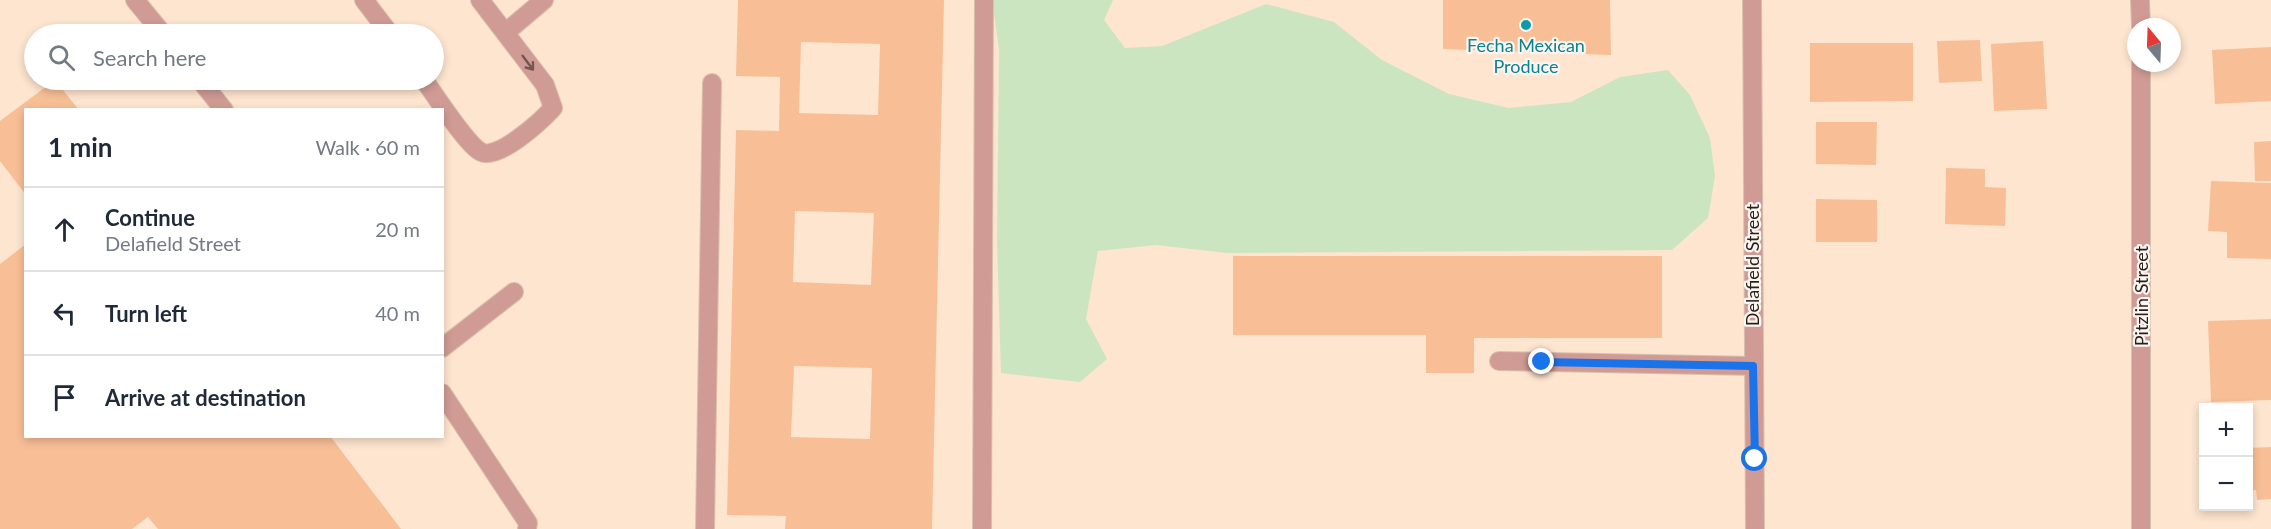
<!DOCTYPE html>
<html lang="en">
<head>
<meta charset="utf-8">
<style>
  :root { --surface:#fff; --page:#f2f2f3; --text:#1f2937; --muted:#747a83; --line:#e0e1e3 }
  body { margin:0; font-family:Lato,sans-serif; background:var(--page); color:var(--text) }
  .controls { position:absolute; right:18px; bottom:18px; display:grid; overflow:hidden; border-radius:0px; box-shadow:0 3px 9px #0003 }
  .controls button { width:54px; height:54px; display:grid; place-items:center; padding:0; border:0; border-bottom:2px solid var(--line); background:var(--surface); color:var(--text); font:30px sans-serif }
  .compass { position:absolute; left:2127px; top:18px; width:54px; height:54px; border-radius:50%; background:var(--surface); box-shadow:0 3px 9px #0003; rotate:341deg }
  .stop { position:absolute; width:18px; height:18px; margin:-14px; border:4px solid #1a73e8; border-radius:50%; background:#fff }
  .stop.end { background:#1a73e8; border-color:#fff; box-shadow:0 2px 6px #0008 }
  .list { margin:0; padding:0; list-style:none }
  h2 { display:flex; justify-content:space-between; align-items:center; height:78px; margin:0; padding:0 24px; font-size:26px }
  h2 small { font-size:20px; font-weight:400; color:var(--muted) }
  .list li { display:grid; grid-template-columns:39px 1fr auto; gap:18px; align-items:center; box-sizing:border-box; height:84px; padding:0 24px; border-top:2px solid var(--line) }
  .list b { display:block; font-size:22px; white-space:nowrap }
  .list p { margin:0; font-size:20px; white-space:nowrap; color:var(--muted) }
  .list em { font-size:20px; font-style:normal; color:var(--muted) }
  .icon { flex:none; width:33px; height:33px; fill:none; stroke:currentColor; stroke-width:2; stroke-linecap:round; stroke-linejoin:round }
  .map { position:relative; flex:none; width:2271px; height:529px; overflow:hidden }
  .search { position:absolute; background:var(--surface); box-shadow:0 3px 9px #0003; left:24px; top:24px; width:420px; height:66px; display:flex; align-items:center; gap:15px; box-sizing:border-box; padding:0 21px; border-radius:33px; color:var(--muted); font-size:22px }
  .panel { position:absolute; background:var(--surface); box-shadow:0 3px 9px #0003; left:24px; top:108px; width:420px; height:330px; border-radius:0px }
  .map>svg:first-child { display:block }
  .green { fill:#cce5c1 }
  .building { fill:#f8bf96; fill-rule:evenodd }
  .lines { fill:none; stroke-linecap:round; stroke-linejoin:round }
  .minor-casing { stroke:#d7c1ae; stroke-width:20 }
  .minor { stroke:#d19b95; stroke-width:18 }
  .oneway { stroke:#745750 }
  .route { stroke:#1a73e8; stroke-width:8 }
  .culture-dot { fill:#0f9aa8; stroke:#fbf6f2; stroke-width:2 }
  .labels { text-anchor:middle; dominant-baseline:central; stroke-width:4.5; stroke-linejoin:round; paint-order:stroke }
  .culture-label { font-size:18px; fill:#0d838f; stroke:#fbf6f2 }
  .street-label { font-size:18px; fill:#281f17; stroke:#fbf6f2 }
</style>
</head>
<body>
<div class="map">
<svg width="2271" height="529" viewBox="0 0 2271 529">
  <rect width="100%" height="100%" fill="#fee5cf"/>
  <path class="green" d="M992,0H1113L1104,20L1125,48L1162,46L1266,4L1334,22L1382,60L1449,94L1509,108L1571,102L1620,77L1668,70L1690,95L1710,138L1715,176L1708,218L1672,250L1227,253L1156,245L1098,251L1086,319L1107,359L1080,382L1001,373L997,240L999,50Z"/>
  <path class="building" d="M738,0H944L932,529H785L786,516L727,515L736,130L779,131L780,77L736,76ZM801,42L880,44L878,115L799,113ZM795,211L874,213L871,285L793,282ZM794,366L872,368L870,439L791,437Z
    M1443,0H1610L1611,55L1443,49Z
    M1980,40L1982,81L1939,83L1937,41Z
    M2043,41L2047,109L1994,111L1991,44Z
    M1810,43H1913V101L1810,102Z
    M2271,47V101L2215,104L2212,50Z
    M55,80L79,110H26V195L0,161V121Z
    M1816,122H1877L1876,165L1816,164Z
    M2271,141V181H2255L2254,142Z
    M1946,168L1985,169V187L2006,188L2005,226L1945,224Z
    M2211,181L2271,183V259L2227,258V232L2208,231Z
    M1816,199L1877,200V242H1816Z
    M26,244V436H330L401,529H158L148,517L132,529H0V264Z
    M1233,256H1662V338H1474V373H1426V335H1233Z
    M2271,319V400L2211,402L2208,321Z
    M2271,447V499L2257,500L2256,490L2248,491V448Z"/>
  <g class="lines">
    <g class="minor-casing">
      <path id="minor" d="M135,0L163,34
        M364,0L390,34
        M1752,0L1755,529
        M2140,0L2141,27
        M505,33L544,0
        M2141,63V529
        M200,80L224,110
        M424,80C436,96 466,144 481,152C498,161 542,120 553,108L545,85L480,0
        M442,348L514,292
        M1499,361L1753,366
        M442,393L528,523L527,529
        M705,529L712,83
        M982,529L984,0"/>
    </g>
    <use href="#minor" class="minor"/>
  </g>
  <defs><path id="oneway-shaft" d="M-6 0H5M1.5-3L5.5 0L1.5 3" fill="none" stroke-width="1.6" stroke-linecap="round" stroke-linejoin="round" transform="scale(1.5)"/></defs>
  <use class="oneway" href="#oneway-shaft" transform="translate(528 63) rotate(53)"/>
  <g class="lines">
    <path class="route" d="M1542,362L1753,366L1755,459"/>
  </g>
  <circle class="culture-dot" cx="1526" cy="25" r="6"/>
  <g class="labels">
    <g class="culture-label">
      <text x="1526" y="45">Fecha Mexican<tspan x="1526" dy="21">Produce</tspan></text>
    </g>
    <g class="street-label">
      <text transform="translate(1752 265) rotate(-90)">Delafield Street</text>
      <text transform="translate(2141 296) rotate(-90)">Pitzlin Street</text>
    </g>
  </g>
</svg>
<div class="controls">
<button>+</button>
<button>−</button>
</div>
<svg class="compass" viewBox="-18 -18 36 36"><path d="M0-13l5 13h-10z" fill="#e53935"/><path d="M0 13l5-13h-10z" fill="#747a83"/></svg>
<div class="stop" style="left:1755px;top:459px"></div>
<div class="stop end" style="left:1542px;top:362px"></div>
<div class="search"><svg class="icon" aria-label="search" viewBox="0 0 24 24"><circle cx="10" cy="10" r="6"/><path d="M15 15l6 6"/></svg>Search here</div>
<section class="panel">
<h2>1 min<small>Walk · 60 m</small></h2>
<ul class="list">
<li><svg class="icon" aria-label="ahead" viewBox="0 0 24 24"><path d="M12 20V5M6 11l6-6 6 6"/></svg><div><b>Continue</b><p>Delafield Street</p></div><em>20 m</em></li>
<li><svg class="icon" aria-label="left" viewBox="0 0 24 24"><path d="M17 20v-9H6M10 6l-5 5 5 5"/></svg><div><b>Turn left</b></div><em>40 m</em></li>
<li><svg class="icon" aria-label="arrive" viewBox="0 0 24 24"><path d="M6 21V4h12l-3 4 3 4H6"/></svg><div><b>Arrive at destination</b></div></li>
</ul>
</section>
</div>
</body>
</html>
